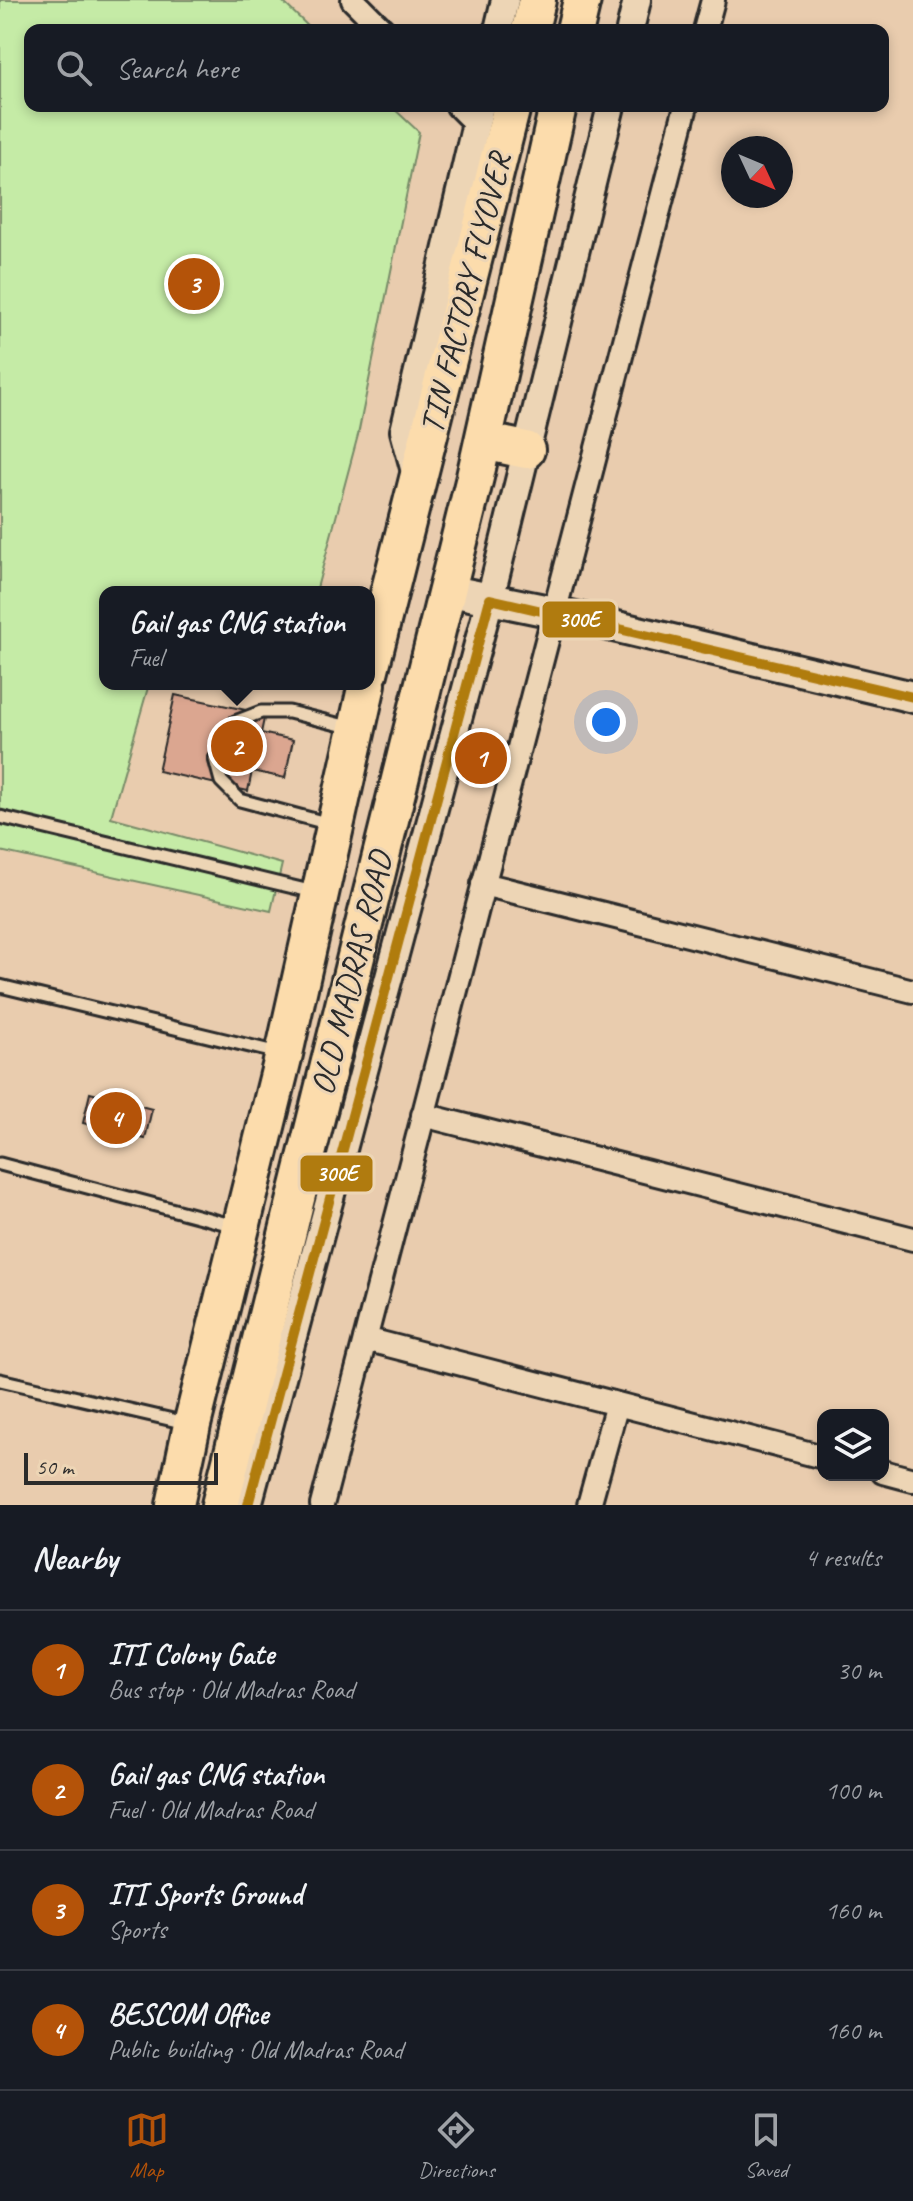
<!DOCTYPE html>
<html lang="en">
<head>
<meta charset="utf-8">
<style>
  :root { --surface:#171b24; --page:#20242c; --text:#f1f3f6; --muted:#9ea1a6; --line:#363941; --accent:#b45309 }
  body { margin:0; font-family:Caveat,sans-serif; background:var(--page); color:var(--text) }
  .controls { position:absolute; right:24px; bottom:24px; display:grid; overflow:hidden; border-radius:16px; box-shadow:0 4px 12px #0003 }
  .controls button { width:72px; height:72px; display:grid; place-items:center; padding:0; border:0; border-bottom:2px solid var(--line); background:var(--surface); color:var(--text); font:40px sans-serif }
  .compass { position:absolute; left:721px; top:136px; width:72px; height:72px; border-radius:50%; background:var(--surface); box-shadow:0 4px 12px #0003; rotate:134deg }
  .scale { position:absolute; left:24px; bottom:20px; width:194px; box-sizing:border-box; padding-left:8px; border:4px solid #2b2b2b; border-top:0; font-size:22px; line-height:28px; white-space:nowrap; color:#2b2b2b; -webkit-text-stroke:6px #edd5b5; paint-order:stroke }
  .you { position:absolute; left:606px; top:722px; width:28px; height:28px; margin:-20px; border:6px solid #fff; border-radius:50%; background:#1a73e8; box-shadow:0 0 0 12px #1a73e833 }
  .badge { display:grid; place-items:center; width:52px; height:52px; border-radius:50%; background:var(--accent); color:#fff; font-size:26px; font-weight:700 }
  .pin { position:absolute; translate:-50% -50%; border:4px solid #fff; box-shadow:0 2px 8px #0006 }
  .popup { position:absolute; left:99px; top:586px; width:276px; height:104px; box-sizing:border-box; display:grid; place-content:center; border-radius:16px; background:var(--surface); filter:drop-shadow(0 2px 6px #0005); font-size:26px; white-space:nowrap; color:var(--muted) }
  .popup b { font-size:30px; color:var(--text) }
  .popup::after { content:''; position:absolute; left:50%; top:100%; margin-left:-16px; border:16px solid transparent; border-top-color:var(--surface) }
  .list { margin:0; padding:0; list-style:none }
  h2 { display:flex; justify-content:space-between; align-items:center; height:104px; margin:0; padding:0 32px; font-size:34px }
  h2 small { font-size:26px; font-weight:400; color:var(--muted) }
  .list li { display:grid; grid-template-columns:52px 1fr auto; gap:24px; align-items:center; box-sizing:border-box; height:120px; padding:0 32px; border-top:2px solid var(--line) }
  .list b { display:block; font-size:30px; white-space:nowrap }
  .list p { margin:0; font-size:26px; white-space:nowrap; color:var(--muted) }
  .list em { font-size:26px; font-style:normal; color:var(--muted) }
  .icon { flex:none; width:44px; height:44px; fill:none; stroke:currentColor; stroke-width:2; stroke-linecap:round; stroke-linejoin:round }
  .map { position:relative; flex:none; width:913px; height:1505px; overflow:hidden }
  .search { position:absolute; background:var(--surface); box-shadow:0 4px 12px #0003; left:24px; right:24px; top:24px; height:88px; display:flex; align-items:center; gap:20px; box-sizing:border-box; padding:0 28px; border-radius:16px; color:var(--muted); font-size:30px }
  .sheet { height:584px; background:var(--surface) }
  nav { display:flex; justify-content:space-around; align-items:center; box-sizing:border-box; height:112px; border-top:2px solid var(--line); background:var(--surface); font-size:22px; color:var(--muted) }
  nav a { display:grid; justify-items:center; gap:4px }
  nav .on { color:var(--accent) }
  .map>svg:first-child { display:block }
  .green { fill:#c5eba6; stroke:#788b68; stroke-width:2 }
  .building { fill:#dba690; stroke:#2b2b2b; stroke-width:2 }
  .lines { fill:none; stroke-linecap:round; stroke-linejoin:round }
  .service-casing { stroke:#2b2b2b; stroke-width:17 }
  .minor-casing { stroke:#2b2b2b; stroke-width:28 }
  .tertiary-casing { stroke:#2b2b2b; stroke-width:32 }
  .secondary-casing { stroke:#2b2b2b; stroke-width:36 }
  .trunk-casing { stroke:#2b2b2b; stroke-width:42 }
  .service { stroke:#edd5b5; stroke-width:11 }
  .minor { stroke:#edd5b5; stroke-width:22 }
  .tertiary { stroke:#edd5b5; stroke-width:26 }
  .secondary { stroke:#edd5b5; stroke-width:30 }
  .trunk { stroke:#fcdcac; stroke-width:36 }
  .bus-1-casing { stroke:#edd5b5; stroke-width:16 }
  .bus-1 { stroke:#b07b0f; stroke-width:10 }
  .labels { text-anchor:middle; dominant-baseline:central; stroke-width:6; stroke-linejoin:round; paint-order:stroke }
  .street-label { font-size:34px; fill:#2b2b2b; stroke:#edd5b5 }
  .line-badge { stroke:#edd5b5; stroke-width:3 }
  .badge-label { font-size:22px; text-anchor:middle; font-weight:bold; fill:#fff }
</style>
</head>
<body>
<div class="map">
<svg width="913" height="1505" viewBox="0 0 913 1505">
  <rect width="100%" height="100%" fill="#e9ccae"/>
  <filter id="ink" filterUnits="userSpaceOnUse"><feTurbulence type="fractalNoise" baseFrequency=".0125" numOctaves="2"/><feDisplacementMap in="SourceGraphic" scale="16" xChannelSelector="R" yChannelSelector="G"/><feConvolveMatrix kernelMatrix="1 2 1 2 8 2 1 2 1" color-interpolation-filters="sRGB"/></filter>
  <g filter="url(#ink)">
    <path class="green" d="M0,0H281L312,30H30V106H391L419,132L358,435L316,592H105V684H149L111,817L282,864L271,911L0,851Z"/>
    <path class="building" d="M175,695L265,714L261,733L293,740L285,778L252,771L248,791L158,771Z
      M90,1093L152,1109L145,1139L83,1123Z"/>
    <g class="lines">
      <g class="service-casing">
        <path id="service" d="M0,817L314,892
          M330,824L240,800L221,781L215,759L235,722L261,712H289L353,728
          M0,986L279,1053
          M0,1164L235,1226
          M0,1380L186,1423"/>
      </g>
      <g class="minor-casing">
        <path id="minor" d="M353,0L383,30
          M705,30L713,0
          M458,106L476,124
          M483,884L913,991
          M423,1115L913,1239
          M365,1339L823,1457
          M883,1472L913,1480
          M322,1505L686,106
          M589,1505L617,1404"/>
      </g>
      <g class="tertiary-casing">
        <path id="tertiary" d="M498,30L505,0
          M630,30L637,0
          M417,479L404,431L480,106
          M248,1505L490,599L611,106"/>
      </g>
      <g class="secondary-casing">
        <path id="secondary" d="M446,590L554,612L913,697"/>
      </g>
      <g class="trunk-casing">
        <path id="trunk" d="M530,30L537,0
          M575,30L582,0
          M483,441L526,450
          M369,673L512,106
          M175,1505L192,1425L284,1054L367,684
          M220,1505L475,477L558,106"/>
      </g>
      <use href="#service" class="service"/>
      <use href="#minor" class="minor"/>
      <use href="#tertiary" class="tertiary"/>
      <use href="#secondary" class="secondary"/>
      <use href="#trunk" class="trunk"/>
      <g class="bus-1-casing">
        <path id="bus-1" d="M248,1505L490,599L913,697"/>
      </g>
      <use href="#bus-1" class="bus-1"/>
    </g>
  </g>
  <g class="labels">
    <g class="street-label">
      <text transform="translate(465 293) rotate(-76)">TIN FACTORY FLYOVER</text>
      <text transform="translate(351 973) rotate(-76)">OLD MADRAS ROAD</text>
    </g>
  </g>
  <g class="line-badge">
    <rect x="541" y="600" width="76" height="39" rx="8" fill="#b07b0f"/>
    <rect x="299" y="1154" width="75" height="39" rx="8" fill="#b07b0f"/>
  </g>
  <g class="badge-label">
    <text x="579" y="627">300E</text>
    <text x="337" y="1181">300E</text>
  </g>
</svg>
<div class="controls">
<button><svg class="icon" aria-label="layers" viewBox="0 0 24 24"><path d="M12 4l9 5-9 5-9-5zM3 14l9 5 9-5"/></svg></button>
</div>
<svg class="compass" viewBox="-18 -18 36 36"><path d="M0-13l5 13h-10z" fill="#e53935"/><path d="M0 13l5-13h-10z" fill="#9ea1a6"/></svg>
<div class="scale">50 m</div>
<div class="you"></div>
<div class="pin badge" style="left:481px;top:758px">1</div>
<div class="pin badge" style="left:237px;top:746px">2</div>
<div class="popup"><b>Gail gas CNG station</b>Fuel</div>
<div class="pin badge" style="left:194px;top:284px">3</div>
<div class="pin badge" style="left:116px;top:1118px">4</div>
<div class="search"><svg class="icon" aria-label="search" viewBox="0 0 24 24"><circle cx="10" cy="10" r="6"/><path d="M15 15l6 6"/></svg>Search here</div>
</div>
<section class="sheet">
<h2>Nearby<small>4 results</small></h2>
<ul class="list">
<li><span class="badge">1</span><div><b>ITI Colony Gate</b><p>Bus stop · Old Madras Road</p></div><em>30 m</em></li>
<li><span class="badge">2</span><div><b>Gail gas CNG station</b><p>Fuel · Old Madras Road</p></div><em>100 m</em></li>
<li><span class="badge">3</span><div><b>ITI Sports Ground</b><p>Sports</p></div><em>160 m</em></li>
<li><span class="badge">4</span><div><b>BESCOM Office</b><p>Public building · Old Madras Road</p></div><em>160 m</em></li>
</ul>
</section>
<nav>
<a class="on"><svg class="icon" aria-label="map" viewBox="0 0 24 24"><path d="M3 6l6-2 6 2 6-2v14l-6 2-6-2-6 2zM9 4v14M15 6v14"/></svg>Map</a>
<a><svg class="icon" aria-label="directions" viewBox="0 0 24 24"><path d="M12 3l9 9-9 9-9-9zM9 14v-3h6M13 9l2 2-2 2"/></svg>Directions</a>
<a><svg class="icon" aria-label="saved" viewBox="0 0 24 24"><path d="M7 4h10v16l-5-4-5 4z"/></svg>Saved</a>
</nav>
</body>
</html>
